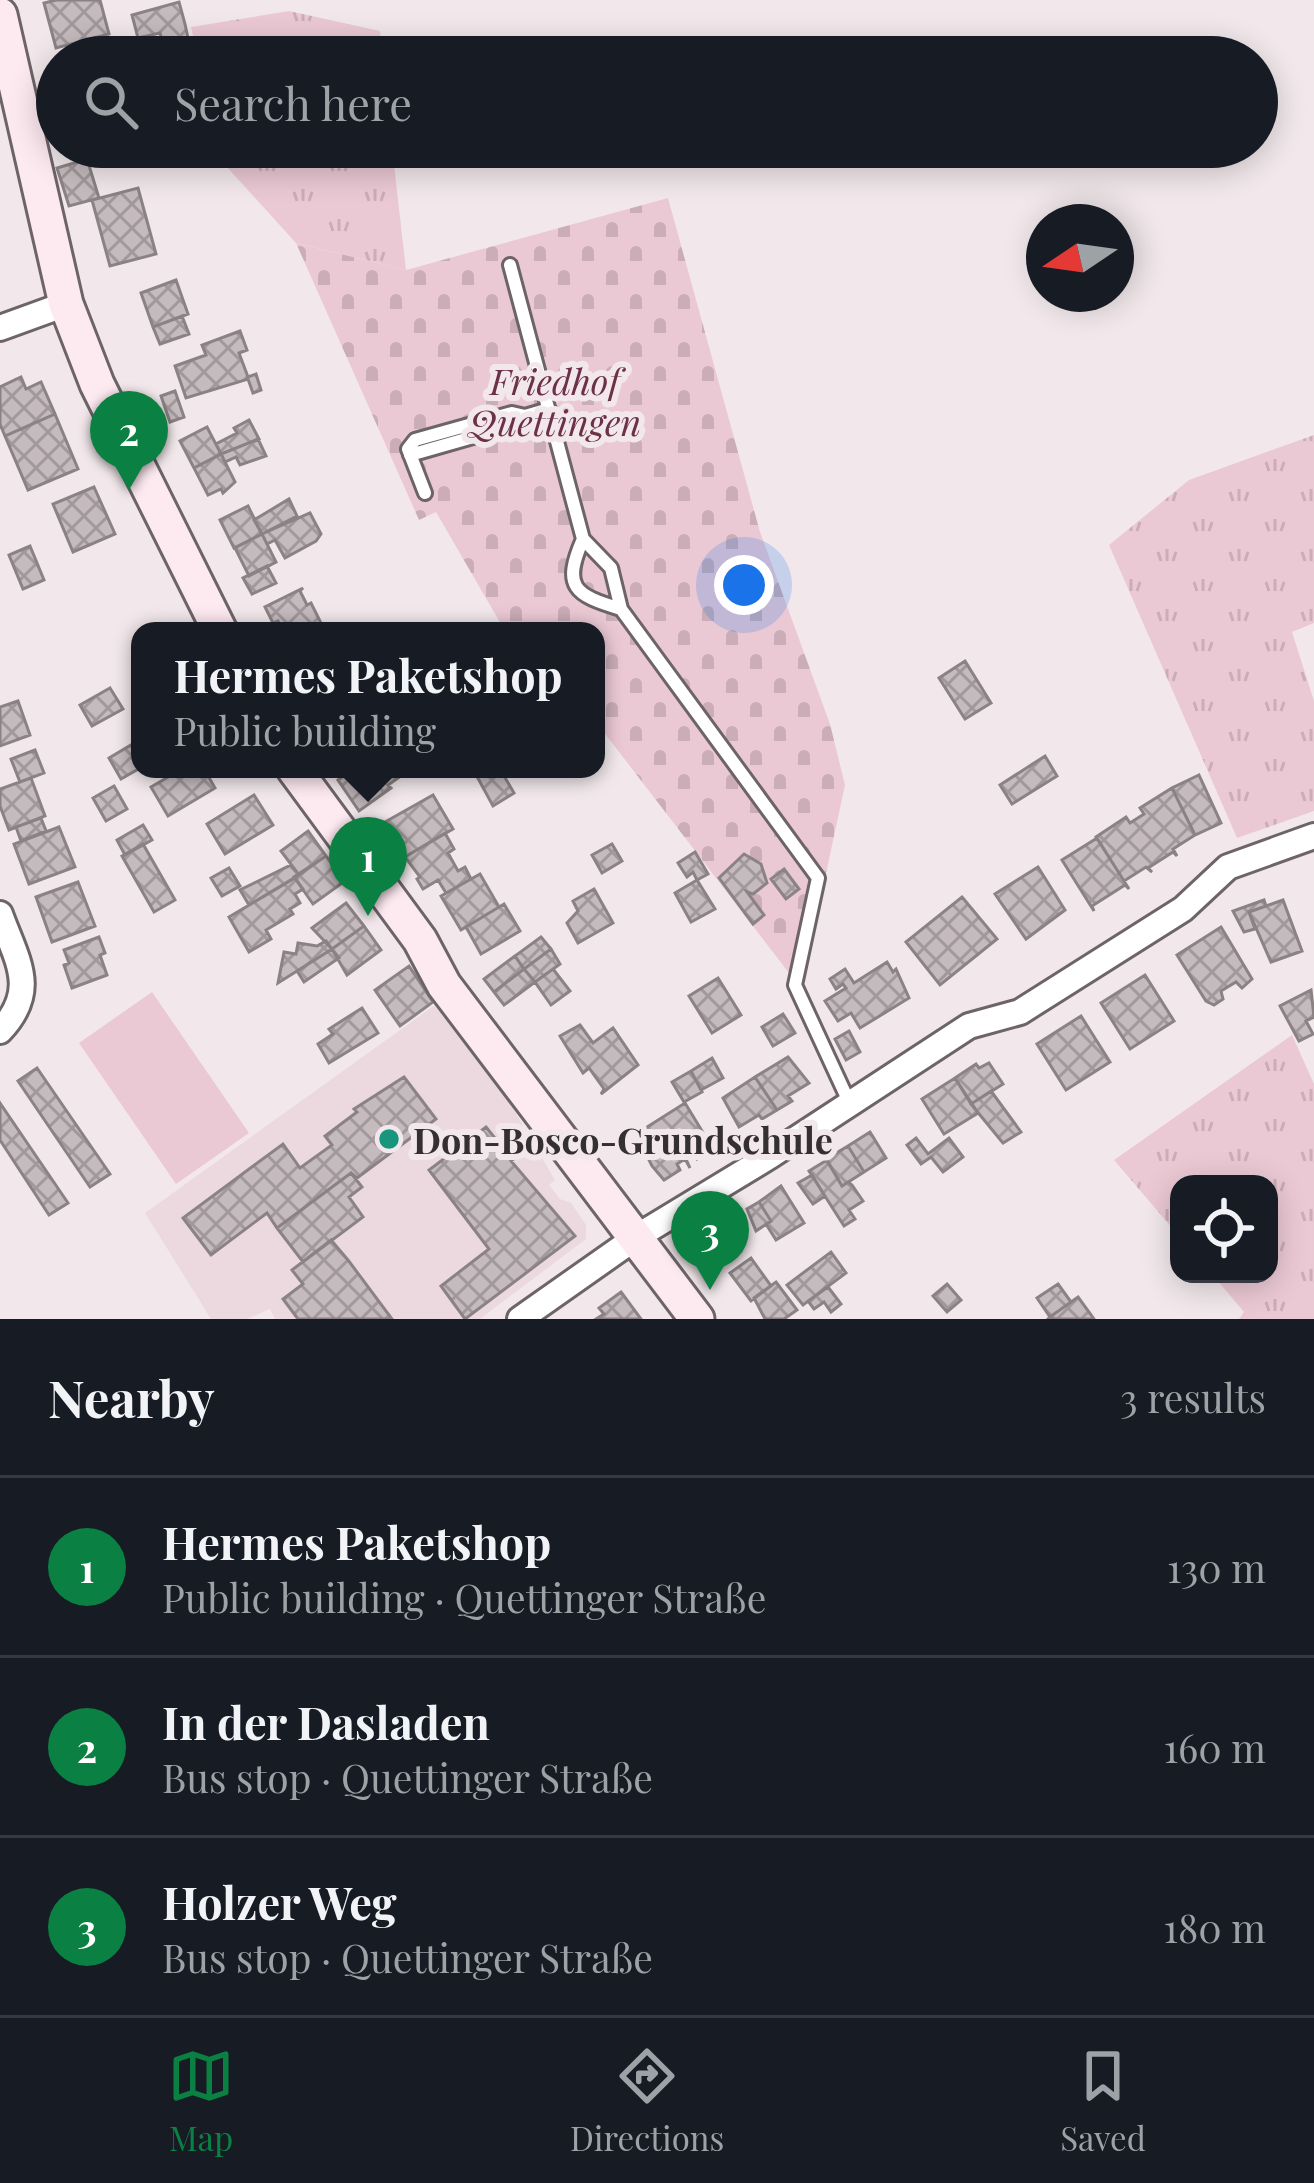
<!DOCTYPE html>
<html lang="en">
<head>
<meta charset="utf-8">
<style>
  :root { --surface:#171b24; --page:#20242c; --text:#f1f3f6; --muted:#9ea1a6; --line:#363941; --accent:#0b8043 }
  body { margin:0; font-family:"Playfair Display",serif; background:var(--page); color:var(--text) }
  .controls { position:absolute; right:36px; bottom:36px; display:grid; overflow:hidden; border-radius:24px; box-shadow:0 6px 30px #0003 }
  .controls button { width:108px; height:108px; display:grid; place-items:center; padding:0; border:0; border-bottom:3px solid var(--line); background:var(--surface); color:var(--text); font:60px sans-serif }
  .compass { position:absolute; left:1026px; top:204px; width:108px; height:108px; border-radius:50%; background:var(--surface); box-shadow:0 6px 30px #0003; rotate:257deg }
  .you { position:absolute; left:744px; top:585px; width:42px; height:42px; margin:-30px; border:9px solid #fff; border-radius:50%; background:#1a73e8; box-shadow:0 0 0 18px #1a73e833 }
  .badge { display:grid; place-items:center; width:78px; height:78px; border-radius:50%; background:var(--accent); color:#fff; font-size:39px; font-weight:700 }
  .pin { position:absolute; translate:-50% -99px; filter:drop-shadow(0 3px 6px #0008) }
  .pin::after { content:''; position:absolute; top:63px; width:42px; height:36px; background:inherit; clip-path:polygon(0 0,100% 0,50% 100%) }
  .popup { position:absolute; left:131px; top:622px; width:474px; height:156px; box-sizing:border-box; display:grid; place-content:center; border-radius:24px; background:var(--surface); filter:drop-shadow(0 3px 9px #0005); font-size:39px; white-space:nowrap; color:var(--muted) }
  .popup b { font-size:45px; color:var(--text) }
  .popup::after { content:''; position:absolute; left:50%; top:100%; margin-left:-24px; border:24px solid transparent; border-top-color:var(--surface) }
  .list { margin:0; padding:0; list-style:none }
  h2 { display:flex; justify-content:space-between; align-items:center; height:156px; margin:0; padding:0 48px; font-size:51px }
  h2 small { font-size:39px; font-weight:400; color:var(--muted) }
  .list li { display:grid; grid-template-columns:78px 1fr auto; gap:36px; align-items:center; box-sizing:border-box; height:180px; padding:0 48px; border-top:3px solid var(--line) }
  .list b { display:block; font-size:45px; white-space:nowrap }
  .list p { margin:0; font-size:39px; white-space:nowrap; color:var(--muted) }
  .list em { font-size:39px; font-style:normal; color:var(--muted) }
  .icon { flex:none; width:66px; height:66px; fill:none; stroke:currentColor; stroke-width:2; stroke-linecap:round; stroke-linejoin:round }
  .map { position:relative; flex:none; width:1314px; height:1319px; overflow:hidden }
  .search { position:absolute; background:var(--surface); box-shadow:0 6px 30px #0003; left:36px; right:36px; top:36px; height:132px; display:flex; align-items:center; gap:30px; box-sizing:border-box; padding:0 42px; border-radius:66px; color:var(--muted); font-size:45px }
  .sheet { height:696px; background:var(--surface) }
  nav { display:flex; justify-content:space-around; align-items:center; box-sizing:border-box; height:168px; border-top:3px solid var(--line); background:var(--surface); font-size:33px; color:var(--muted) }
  nav a { display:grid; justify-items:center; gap:6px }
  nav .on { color:var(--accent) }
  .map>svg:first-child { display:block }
  .built { fill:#ebd9df }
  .grass { fill:url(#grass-tufts) }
  .cemetery { fill:url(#cemetery-stones) }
  .garden { fill:#ebc9d4 }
  .building { fill:url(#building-cross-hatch); stroke:#8b8284; stroke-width:3 }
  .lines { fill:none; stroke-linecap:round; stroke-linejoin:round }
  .lane-casing { stroke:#6d6467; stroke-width:18 }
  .street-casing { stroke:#6d6467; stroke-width:30 }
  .secondary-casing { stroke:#6d6467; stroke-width:39 }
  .lane { stroke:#fff; stroke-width:12 }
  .street { stroke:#fff; stroke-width:24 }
  .secondary { stroke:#fde9f0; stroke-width:33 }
  .poi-dot { fill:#17957d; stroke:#f2e8eb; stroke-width:4.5 }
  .labels { text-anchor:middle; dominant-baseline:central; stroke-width:12; stroke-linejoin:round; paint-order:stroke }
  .park-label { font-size:36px; font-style:italic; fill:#6c3049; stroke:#f2e8eb }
  .poi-label { font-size:36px; font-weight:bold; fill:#343031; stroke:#f2e8eb; text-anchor:start }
</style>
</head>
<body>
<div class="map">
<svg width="1314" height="1319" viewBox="0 0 1314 1319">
  <defs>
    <pattern id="grass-tufts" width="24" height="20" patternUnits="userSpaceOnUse" patternTransform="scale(3)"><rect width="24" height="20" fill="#ebc9d4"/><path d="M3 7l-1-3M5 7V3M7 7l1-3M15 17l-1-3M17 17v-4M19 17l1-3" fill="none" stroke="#caadb6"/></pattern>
    <pattern id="cemetery-stones" width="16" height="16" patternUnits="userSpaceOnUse" patternTransform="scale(3)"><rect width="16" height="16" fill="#ebc9d4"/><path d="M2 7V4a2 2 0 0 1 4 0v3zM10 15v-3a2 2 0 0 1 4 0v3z" fill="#caadb6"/></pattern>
    <pattern id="building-cross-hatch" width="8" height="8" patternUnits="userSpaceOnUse" patternTransform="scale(3)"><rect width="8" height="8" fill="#c5bbbe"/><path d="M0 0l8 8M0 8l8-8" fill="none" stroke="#a1989b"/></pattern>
  </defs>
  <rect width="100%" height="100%" fill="#f2e8eb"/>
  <path class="built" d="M435,1005L507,1098L555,1180L549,1185L560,1199L571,1203L586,1225V1239L480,1319H275L270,1309L247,1319H211L145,1213Z"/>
  <path class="grass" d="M289,11L380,31L383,57H198L191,27Z
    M221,147H392L406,270L296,243L225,165Z
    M1314,435V623L1292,632L1314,701V811L1237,838L1109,545L1189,480Z
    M1292,1035L1314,1084V1319H1239L1244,1312L1212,1274H1269V1184H1179V1236L1114,1160Z"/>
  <path class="cemetery" d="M668,198L760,532L830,724L845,785L822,892L789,973L596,722V631H505L436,512L419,520L296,243L406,270Z"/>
  <path class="garden" d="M152,992L249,1133L176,1184L79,1043Z"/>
  <path class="building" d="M56,0H100L109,34L56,48L44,3Z
    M179,2L185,24L192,57H167L160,33L138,38L132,15Z
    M87,159L99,198L69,206L57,168Z
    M138,188L156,254L110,266L92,200Z
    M176,280L188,314L153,327L141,293Z
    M182,316L189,334L160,344L153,327Z
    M240,331L247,350L239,353L248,377L256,374L261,390L253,393L248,379L186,398L175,366L206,355L202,345Z
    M21,377L26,389L41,382L55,414L5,436L0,424V387Z
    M175,391L184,417L170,422L161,396Z
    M55,414L78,469L28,490L5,436Z
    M249,420L259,439L221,454L216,444L237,433L234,428Z
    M207,427L221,454L194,468L180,441Z
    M258,439L266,456L240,465L236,457L225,462L221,454Z
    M221,454L235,482L223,493L221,489L208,495L194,468Z
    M94,487L115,534L73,552L53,504Z
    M289,499L297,516L262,534L254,520Z
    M248,506L262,534L234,548L220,520Z
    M310,513L321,534L316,541L285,558L275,540L267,544L262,534Z
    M262,534L276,562L249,576L235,548Z
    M30,546L44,580L23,589L9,555Z
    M267,566L276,583L252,594L243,578Z
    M303,588L300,591L307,605L311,603L324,629L283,631L278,621L273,623L265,607Z
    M965,661L991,703L965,719L939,678Z
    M110,688L123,709L92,726L80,705Z
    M18,701L30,735L0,746V707Z
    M131,745L140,768L121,779L109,758Z
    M35,750L44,773L20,782L11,759Z
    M1045,756L1057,776L1012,804L1000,785Z
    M182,769H204L215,788L168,816L151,787Z
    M353,769H396L401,776L388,785L391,788L359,811L338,780Z
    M477,769H500L514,793L493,806L474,771Z
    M1199,775L1221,823L1195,835L1172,788Z
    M31,778L45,816L9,830L0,806V789Z
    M114,786L127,809L106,821L93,798Z
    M1172,788L1195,835L1173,849L1177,856L1173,852L1148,868L1152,872L1146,867L1124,881L1096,837L1126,817L1130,823L1144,814L1140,808Z
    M254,795L273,825L225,854L207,824Z
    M433,795L453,829L405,857L385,822Z
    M41,818L46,831L21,841L16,827Z
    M143,825L152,840L125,855L117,840Z
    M59,827L75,867L29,884L14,844Z
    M308,831L326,856L299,875L281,851Z
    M445,833L454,849L448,853L458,871L465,867L471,879L446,893L438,880L423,889L417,879L420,877L405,857Z
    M1097,838L1129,889L1125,885L1092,906L1094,911L1062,860Z
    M143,844L175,900L154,912L122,856Z
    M612,844L622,861L602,873L592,855Z
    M695,852L708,874L697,880L715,909L691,922L675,893L697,880L693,872L687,877L678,863Z
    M744,854L761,864L767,883L753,894L747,892L764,915L753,924L719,878Z
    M326,856L345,881L313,904L294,877Z
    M291,865L299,875L249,905L240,890Z
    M1038,867L1065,910L1026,939L995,894Z
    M229,868L240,886L222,896L211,878Z
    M784,869L799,889L786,899L771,879Z
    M480,874L499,907L461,930L441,896Z
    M295,878L303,889L295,894L300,903L290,909L293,914L266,930L271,939L249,952L229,917Z
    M78,882L95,926L52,942L36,897Z
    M594,889L613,923L578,943L567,923L578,911L573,901Z
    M962,897L997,939L940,985L906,942Z
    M1264,900L1266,906L1249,912L1255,929L1244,932L1233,911Z
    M1283,900L1302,951L1271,962L1249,912Z
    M346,903L364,926L332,949L312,928Z
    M504,904L520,931L481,954L466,927Z
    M364,926L381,950L347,975L332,949Z
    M1221,927L1252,979L1242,988L1236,982L1221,991L1223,999L1214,1005L1206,1001L1177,955Z
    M99,937L105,953L100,955L107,975L72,988L64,965L69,963L64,950Z
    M541,937L551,949L524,969L515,956Z
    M326,941L332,949L278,983L284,952L296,954L298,943L317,946Z
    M332,949L339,958L304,982L297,971Z
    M551,949L560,964L535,982L524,969Z
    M515,956L524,969L494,992L484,979Z
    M887,962L893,972L896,969L909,998L860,1028L851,1013L838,1021L825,1001L846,988L843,984L836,989L830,979L845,969L854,983Z
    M409,966L433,1002L400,1026L375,990Z
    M524,969L535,982L504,1005L494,992Z
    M553,969L570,991L551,1005L535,982Z
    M1145,975L1174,1021L1130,1049L1101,1003Z
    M718,978L741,1015L712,1033L689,996Z
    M1311,990L1314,1017L1306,1021L1313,1034L1299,1041L1280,1006Z
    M362,1008L378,1033L329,1063L318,1044L333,1034L329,1029Z
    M783,1014L795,1033L773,1046L762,1027Z
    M1081,1016L1110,1062L1066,1090L1037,1044Z
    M580,1025L593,1043L613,1028L638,1065L601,1094L604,1089L589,1068L583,1073L560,1036Z
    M849,1031L860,1052L846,1060L835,1039Z
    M788,1057L809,1083L788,1096L792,1101L777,1110L755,1077Z
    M712,1058L723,1078L701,1090L691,1071Z
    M989,1063L1003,1084L971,1104L955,1078L976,1064L979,1068Z
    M37,1068L110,1174L90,1187L18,1081Z
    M691,1071L702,1092L684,1102L672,1082Z
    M404,1077L436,1119L357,1178L351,1173L277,1228L267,1213L211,1255L183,1218L283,1144L300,1168L332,1145L325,1136L357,1112L354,1109Z
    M755,1077L777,1110L762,1119L759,1115L739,1127L723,1098Z
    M955,1078L978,1113L944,1134L922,1099Z
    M991,1091L1021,1132L1003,1143L971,1104Z
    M0,1103L68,1203L49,1215L0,1140Z
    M685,1103L713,1149L697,1159L694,1154L686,1159L690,1168L685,1159L677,1164L680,1170L664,1180L652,1166L636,1134Z
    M486,1127L498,1142L503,1138L517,1156L511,1161L575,1236L465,1319L441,1286L489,1249L429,1170Z
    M870,1132L886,1158L864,1172L848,1146Z
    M916,1138L928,1154L949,1138L963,1157L943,1172L931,1157L921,1164L907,1145Z
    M848,1146L864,1172L842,1186L826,1159Z
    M827,1160L842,1186L848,1182L852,1185L863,1201L849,1210L855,1219L844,1226L809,1171Z
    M351,1173L362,1187L349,1197L363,1217L303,1262L277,1228Z
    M812,1175L825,1196L813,1204L798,1183Z
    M781,1186L804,1223L776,1240L766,1224L771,1221L759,1202Z
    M759,1202L771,1221L756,1231L747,1209Z
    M734,1215L745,1234L710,1255L699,1236Z
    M331,1240L348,1260L392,1319H298L283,1299L303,1284L292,1270Z
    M831,1252L846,1273L803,1305L787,1285Z
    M751,1258L771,1286L751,1301L730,1273Z
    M776,1282L797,1310L784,1319H765L754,1298Z
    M947,1284L961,1300L947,1312L933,1296Z
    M1058,1284L1071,1302L1050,1317L1037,1298Z
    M828,1287L841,1304L831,1312L824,1302L814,1309L808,1301Z
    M621,1292L641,1319H596L604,1314L599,1308Z
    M1078,1297L1094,1319H1048L1050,1317Z"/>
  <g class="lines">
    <g class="lane-casing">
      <path id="lane" d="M510,265L583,539L611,568L621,609L818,878L795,985L850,1104
        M410,455L515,425L525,416
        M425,493L408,449L415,440L512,413L525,416L549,409
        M583,539C562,587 574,595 621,609"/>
    </g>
    <g class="street-casing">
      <path id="street" d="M0,328L66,304
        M0,914C17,961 39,990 0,1031
        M520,1319L638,1236L770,1156L969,1026L1020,1012L1183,909L1228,867L1314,836"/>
    </g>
    <g class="secondary-casing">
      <path id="secondary" d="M0,15L66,304L97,384L220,631
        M294,769L420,940L444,985L697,1319"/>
    </g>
    <use href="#lane" class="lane"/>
    <use href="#street" class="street"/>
    <use href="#secondary" class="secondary"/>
  </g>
  <circle class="poi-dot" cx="389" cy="1139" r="12"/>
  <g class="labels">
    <g class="park-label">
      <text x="555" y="380">Friedhof<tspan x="555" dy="41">Quettingen</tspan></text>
    </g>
    <g class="poi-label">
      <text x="413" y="1139">Don-Bosco-Grundschule</text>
    </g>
  </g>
</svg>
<div class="controls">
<button><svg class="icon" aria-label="locate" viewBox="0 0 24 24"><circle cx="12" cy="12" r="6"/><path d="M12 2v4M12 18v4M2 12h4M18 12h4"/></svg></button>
</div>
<svg class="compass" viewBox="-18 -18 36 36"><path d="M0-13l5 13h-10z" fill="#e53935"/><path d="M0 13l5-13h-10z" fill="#9ea1a6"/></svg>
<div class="you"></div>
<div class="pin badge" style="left:368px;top:916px">1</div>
<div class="popup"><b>Hermes Paketshop</b>Public building</div>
<div class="pin badge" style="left:129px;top:490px">2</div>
<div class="pin badge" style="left:710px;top:1290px">3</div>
<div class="search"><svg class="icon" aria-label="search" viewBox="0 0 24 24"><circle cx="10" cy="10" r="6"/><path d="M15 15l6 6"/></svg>Search here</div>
</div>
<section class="sheet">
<h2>Nearby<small>3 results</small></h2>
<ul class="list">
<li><span class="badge">1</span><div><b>Hermes Paketshop</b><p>Public building · Quettinger Straße</p></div><em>130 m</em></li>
<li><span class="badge">2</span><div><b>In der Dasladen</b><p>Bus stop · Quettinger Straße</p></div><em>160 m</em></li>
<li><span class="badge">3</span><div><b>Holzer Weg</b><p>Bus stop · Quettinger Straße</p></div><em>180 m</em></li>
</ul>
</section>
<nav>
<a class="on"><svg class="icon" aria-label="map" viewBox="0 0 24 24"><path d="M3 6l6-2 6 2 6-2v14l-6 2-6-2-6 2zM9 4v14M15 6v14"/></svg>Map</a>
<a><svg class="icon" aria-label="directions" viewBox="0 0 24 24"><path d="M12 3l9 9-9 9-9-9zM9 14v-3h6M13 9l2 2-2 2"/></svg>Directions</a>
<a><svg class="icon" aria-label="saved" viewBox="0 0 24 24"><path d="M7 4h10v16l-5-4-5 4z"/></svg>Saved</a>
</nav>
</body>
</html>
